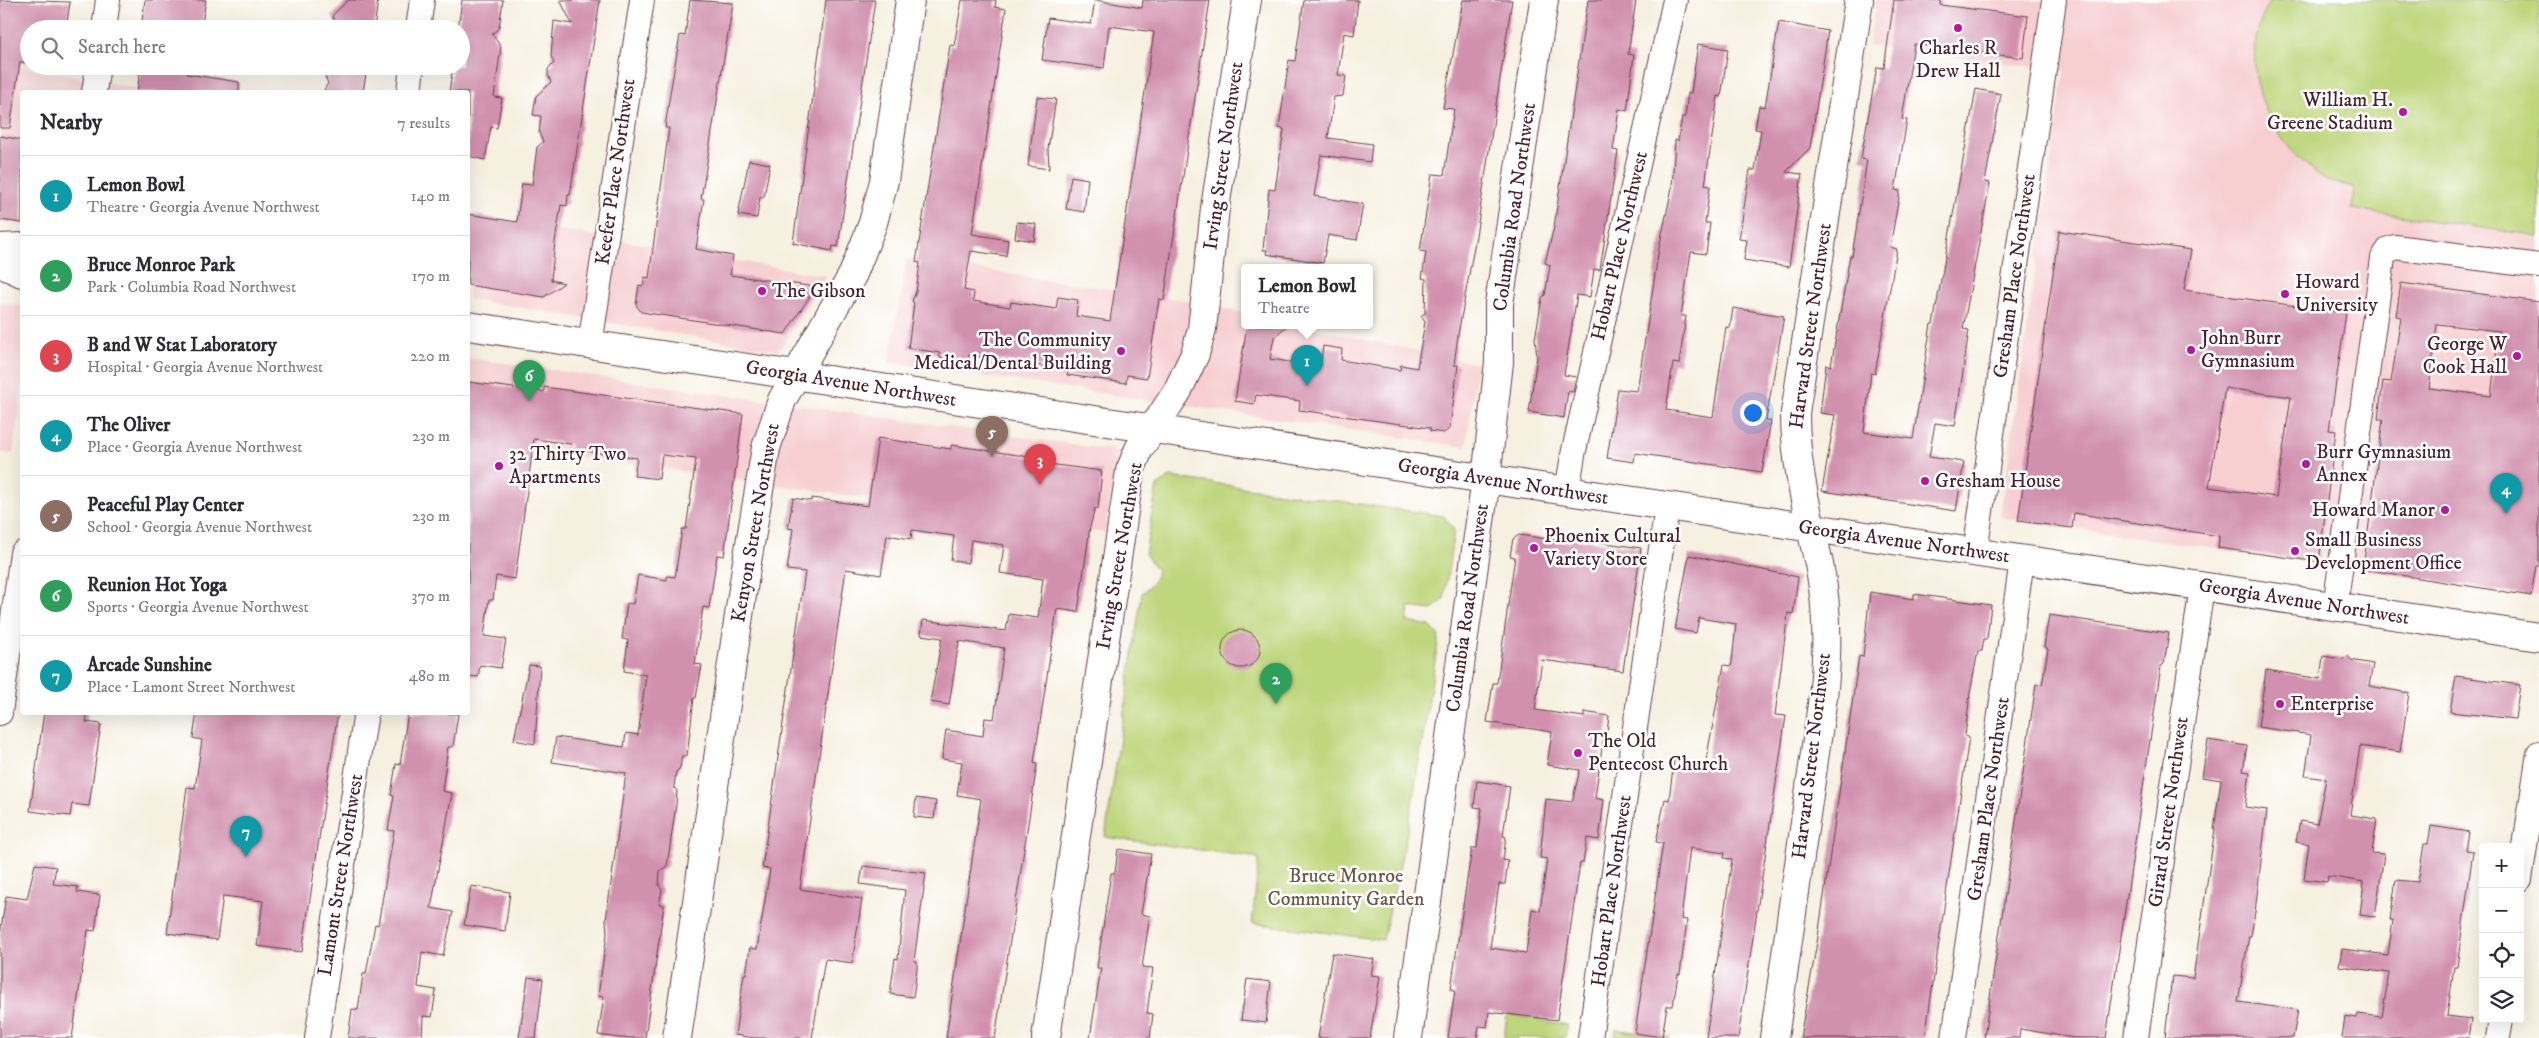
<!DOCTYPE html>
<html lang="en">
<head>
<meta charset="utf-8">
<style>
  :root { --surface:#fff; --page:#f2f2f3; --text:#2b2b33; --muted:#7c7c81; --line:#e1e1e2; --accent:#db2777 }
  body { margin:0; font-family:"IM FELL DW Pica",serif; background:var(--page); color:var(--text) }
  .controls { position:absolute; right:15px; bottom:15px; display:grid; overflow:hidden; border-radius:5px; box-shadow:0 5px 20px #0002 }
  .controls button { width:45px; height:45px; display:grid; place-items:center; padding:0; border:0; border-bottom:1px solid var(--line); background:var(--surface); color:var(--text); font:25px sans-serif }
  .you { position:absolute; left:1752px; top:412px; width:18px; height:18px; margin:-12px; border:4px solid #fff; border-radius:50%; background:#1a73e8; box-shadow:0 0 0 8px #1a73e833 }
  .badge { display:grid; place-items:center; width:32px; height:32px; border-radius:50%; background:var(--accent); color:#fff; font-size:16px; font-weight:700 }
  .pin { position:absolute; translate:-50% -41px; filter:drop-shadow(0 1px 2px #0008) }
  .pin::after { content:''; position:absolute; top:26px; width:18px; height:15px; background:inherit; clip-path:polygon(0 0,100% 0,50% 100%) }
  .popup { position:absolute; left:1241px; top:264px; width:132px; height:65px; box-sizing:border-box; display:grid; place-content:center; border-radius:5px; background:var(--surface); filter:drop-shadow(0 1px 4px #0005); font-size:16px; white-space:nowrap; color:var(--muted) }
  .popup b { font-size:19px; color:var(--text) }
  .popup::after { content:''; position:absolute; left:50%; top:100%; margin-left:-10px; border:10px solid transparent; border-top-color:var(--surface) }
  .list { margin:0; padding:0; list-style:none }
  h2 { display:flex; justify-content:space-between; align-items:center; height:65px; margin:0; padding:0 20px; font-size:21px }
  h2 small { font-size:16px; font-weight:400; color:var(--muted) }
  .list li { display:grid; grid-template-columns:32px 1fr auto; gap:15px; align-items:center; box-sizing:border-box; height:80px; padding:0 20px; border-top:1px solid var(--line) }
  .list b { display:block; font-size:19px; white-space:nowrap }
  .list p { margin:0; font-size:16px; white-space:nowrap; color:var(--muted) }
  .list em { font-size:16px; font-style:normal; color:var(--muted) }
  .icon { flex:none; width:28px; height:28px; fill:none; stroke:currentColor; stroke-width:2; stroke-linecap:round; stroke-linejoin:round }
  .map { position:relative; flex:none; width:2539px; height:1038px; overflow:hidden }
  .search { position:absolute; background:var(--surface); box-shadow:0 5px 20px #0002; left:20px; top:20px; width:450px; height:55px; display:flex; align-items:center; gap:12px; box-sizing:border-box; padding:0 18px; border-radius:28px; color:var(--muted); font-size:19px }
  .panel { position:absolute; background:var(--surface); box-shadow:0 5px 20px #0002; left:20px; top:90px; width:450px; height:625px; border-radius:5px }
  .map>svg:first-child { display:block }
  .built { fill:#f7cfd1 }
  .green { fill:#bed67b; stroke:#847a53 }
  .building { fill:#d191ae; fill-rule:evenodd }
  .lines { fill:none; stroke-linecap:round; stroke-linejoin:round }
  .minor-casing { stroke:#643e46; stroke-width:26 }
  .major-casing { stroke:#643e46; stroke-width:30 }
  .highway-casing { stroke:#643e46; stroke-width:30 }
  .minor { stroke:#fff; stroke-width:24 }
  .major { stroke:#fff; stroke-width:28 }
  .highway { stroke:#fff; stroke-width:28 }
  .poi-dot { fill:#b5179e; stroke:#fff; stroke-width:2 }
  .labels { text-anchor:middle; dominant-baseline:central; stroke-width:5; stroke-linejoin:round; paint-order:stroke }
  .poi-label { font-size:20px; fill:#4a1f2b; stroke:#fff; text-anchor:start }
  .street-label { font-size:20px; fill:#4a1f2b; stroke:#fff }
  .park-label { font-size:20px; fill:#6d5643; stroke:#fff }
</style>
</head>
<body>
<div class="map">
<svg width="2539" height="1038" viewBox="0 0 2539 1038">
  <rect width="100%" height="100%" fill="#fff"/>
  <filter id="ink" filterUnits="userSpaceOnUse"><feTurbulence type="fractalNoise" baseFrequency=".02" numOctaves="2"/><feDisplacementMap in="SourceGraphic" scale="10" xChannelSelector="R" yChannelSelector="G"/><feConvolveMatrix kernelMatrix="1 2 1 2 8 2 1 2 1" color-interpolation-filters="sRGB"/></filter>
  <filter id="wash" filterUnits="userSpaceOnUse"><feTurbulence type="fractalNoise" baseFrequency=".0096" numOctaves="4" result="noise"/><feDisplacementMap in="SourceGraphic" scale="20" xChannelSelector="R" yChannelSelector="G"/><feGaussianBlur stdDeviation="1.12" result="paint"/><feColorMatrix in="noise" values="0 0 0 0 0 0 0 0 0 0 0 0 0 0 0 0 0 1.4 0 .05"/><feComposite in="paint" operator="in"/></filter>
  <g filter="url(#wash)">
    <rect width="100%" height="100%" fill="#f6f0e0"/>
    <path class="built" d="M1876,0H2539V596L2000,517L2064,71L1869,45Z
      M0,64L70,75L153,92H22V225L0,221Z
      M468,214L826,276L779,351L468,299Z
      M907,259L1184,300L1244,313V325H1298L1478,364L1466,447L889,362Z
      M0,303L22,306V388L13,454L0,452Z
      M468,358L1119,451L1105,533L468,440Z"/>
    <path class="green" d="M2271,0H2539V236L2352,209L2354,187C2344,184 2330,183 2322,177C2265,138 2233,62 2271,0Z
      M1170,477L1444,516L1454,530L1444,599L1433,610L1409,607L1407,622L1430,626L1439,636L1409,824L1383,940L1252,923L1259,858L1105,837L1142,593C1151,585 1155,583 1157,570L1145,554L1157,486Z
      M1507,1014L1567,1025L1565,1038H1504Z
      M1616,1029L1670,1038H1615Z"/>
    <g id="blocks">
      <path class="building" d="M0,0L70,2L66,29H29V63L20,62L10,128H0Z
        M145,0H206L201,29H141Z
        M348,0H378L374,29H339L332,16Z
        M462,0H503L499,28L492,34L501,47L494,97L502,98L497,128L491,127L485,160L468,156V92H449L453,66H461V29H458Z
        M560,0H600L570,195H568L567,206L561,205L555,242L551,280L564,283L544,297L468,285V214L517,222L522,184L532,185L537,147L543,142L539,133L541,116L533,115L536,96L551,82L548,75V69L554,63L551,56L554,21L572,24Z
        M690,0L733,3L701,199H704L696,249L733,256L730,275L816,287L785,334L641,312L636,305L639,285L643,286L645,277L649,278L669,128H665L670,94L680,35L685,36Z
        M826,0H875L838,247L833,246L832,251L793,243Z
        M962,0H996L995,7L1006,9L972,234L1008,240L1006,256L971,251L964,290L974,292L973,301L1010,307L1011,302L1056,309L1058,297L1078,300L1076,316L1110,321L1154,32L1109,26L1104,68L1042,60L1048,18L1091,24L1095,0L1142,8L1143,0H1210L1164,300L1159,299L1147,378L1127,375L1126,383L1067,375L1068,371L1048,367L969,355L968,361L939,357L940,353L908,348L914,303L912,301L916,292L920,263L916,262L950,45L954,46Z
        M1304,0H1358L1354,35L1344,33L1338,75L1346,76L1343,96L1334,97L1328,138L1372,144L1370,162L1321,155L1314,196L1363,204L1357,240L1328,235L1323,263L1266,254L1267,250H1263L1269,189L1275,190L1284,129L1279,128L1289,60L1295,61Z
        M1463,0H1512L1476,236L1458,335L1454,365H1458L1450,428L1444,433L1430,431V428L1299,410L1300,401L1256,395L1254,404L1235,401L1247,325H1288L1274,337L1270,359L1297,363L1304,372L1311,366L1320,367L1323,346L1342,349L1341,360L1400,370L1401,365L1417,368L1425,322L1421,316L1425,313L1426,279L1422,278L1426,252L1420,251L1432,174L1444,175L1454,109L1443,108Z
        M1588,0H1636L1628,54L1634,55L1627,111L1619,109L1613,150L1618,151L1600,270L1594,269L1590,297L1577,295L1564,375L1576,377L1573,392L1568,391L1564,418L1529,412L1537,357L1535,339L1542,298L1545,295L1550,265L1545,263L1554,227Z
        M1894,0H1941L1940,5L2028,16L2023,58L1914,44L1902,119L1907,120L1895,190L1900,191L1890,247L1897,249L1875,374L1871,373L1864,432L1913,439L1931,324H1933L1976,89L2001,94L1985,182L1990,183L1963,329L1969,330L1955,426L1935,423L1929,457L1964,462L1956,511L1822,491L1835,415L1820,413L1826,365L1831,366L1850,256H1852L1867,160L1861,159L1867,123L1877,67L1884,68Z
        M1779,22L1828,31L1810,148L1786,172L1802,174L1789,267L1744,260L1747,240L1739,239L1750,170H1755L1761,130L1755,129L1759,106L1765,107Z
        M1698,44L1728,49L1721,97L1718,96L1705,185L1710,186L1705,223H1710L1706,254L1691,252L1681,316H1686L1679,364L1673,363L1666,410L1713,417L1726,327L1730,328L1733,308L1784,316L1766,420L1771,421L1762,472L1635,453L1634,462L1607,458L1618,389L1637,391L1659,248L1672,188L1675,140L1678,141L1682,117H1685L1688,93H1691Z
        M141,66H188L187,74L239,82V92H137Z
        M328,66L367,68L363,92H323L328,83L325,77Z
        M1037,97L1056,99L1048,149L1049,169L1028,166Z
        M0,136L22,140V223L0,220Z
        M749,160L770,164L764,197H760L757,218L738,215Z
        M1071,176L1088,179L1084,212L1066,209Z
        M1017,222L1036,224L1034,241L1015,238Z
        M2059,231L2191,250L2184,290L2346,313L2329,430L2336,431L2319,562L2218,548L2219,536L2074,513L2072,528L2018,521ZM2225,388L2291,397L2276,497L2209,487Z
        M2401,283L2539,302V566H2536L2531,596L2363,569L2383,419H2378L2383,381L2391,382L2401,317L2396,316ZM2437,324L2499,331L2491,396L2429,388Z
        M468,382L544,392V387L743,414L724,556L717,555L709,608L703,607L695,664L702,665L696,698H694L687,756H682L680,768L676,772L674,787L677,791L676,805L667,866L660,871L659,886L662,890L659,904L664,905L645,1038H619L598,1035L604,997L598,996L607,934L606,920L626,773L552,762L556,737L624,747L626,733L638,735L646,675L624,671L628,640L622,639L627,603L633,604L638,575L667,580V576L675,577L682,529H686L696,459L662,455L659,479L634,476L637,458L570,449L571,444L534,439L515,579L496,576L493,600H489L484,636L506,639L501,668L480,665L478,677L468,676Z
        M878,438L951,449V445L1018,455L1033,458V462L1102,471L1098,509L1095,508L1090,527L1078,612L1057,609L1034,763L1037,764L1032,798L995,1038H946L981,799L957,795L962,762L942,759L946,730L983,736L985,718L994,719L1004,648L959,641L949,705L930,702L942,638L921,635L923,620L1006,631L1009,614L1038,618L1043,579L1000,573L1004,545L971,540L968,563L951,560L954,536L912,530L911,539L887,535L881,575L846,569L800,889L862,899L852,963L825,959L812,1038H754L735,1035L744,974H746L750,948L757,949L770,869L762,868L805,572L787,570L793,529L788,528L793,498L811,501L812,498L868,506Z
        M1519,535L1570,542L1571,538L1641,548L1623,671L1542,660L1535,710L1584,717V712L1609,716L1606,740H1603L1595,798L1604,800L1599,840L1587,838L1583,863H1580L1557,1020L1489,1012L1487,1027L1479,1026L1477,1038H1448L1455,990L1451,989L1464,899L1472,848H1477L1482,808L1474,807L1477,781L1510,786L1503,836L1506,837L1503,860L1508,861L1505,884H1499L1490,948L1526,953L1532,909L1540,911L1547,859L1540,858L1546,799L1572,802L1580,770L1547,765L1552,732L1487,722L1493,683H1497L1512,577L1515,557L1510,556L1513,539Z
        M1689,555L1798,577L1793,614L1788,613L1775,715L1786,716L1738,1038H1706L1732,859L1724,858L1725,853L1690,848L1681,919L1687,920L1680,974H1678L1673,1006H1667L1662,1037L1635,1033L1663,843L1656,842L1665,799L1669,800L1674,760L1705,766L1724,665L1731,666L1732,662L1736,624L1699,618L1696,633L1675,629Z
        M1870,592L1914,599V594L1991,605L1987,639H1984L1982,651H1978L1970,693L1965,736L1969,737L1925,1038H1800L1818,937L1859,656L1863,657Z
        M2049,615L2169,633L2164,664L2161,666L2106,1038H2074L2020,1029L2019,1038H1984L2036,684L2042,685L2048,649L2044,646Z
        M1222 649a19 19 0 1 1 38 0a19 19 0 1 1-38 0Z
        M2323,656L2343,659L2348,656L2351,660L2373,664L2369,686L2409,693L2400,752L2360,746L2350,815L2377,819L2372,853L2384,854L2375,917L2360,915L2364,882L2328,876L2327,882L2304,879L2309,844L2296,842L2300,821L2317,824L2326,779L2305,776L2311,735L2258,727L2266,670L2320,679Z
        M529,665L540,666L535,744L514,740Z
        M2456,676L2520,685L2515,719L2450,712Z
        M44,712H88L86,722L101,724L89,806L72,804L70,816L30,811Z
        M197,712H338L302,952L257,946L263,901L223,896L217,940L167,933L187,787L195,788L202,740L193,738Z
        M408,712L458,714L453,747H448L442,791L452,793L431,908L453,912L443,956L422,952L418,987L436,990L432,1017L423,1016L422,1038H348L352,1009L358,1010L363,974H366L375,924L378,925L394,831L388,830L394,796L391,795L396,764L400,765Z
        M2208,740L2247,746L2243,771L2250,772L2245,807L2267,810L2255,912L2251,936H2249L2238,1002L2298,1010L2293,1038H2165L2172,976L2193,978L2215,829H2214L2221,780L2202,777Z
        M916,798L936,801L934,819L914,817Z
        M2431,826L2469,832L2466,850L2473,851L2457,967H2454L2447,1016L2471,1019L2468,1038H2342L2345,1016L2357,1018L2358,1014L2382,1017L2389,973L2339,966L2342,949L2388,955L2393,920H2390L2396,880L2418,882L2424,844H2428Z
        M1118,849L1151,854L1141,914L1150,916L1142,967L1153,968L1147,1013L1153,1014L1150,1038H1090L1101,968H1097L1111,873H1115Z
        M35,864L56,867L53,884L78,887L77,892L100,895L95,931L88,930L72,1038H0V935L6,896L27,899Z
        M863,866L926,873L914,961H917V969L913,997L890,994L895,958L898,959L905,890L860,884Z
        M471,886L510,892L505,931L464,925Z
        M1332,953L1374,959L1371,975L1380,976L1370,1038H1318Z
        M528,977L543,979L536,1038H519Z
        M1247,979L1271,982L1266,1023L1241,1020Z"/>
    </g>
  </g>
  <g filter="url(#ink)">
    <use href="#blocks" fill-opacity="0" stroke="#643e46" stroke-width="1"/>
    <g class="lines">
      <g class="minor-casing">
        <path id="minor" d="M104,29L108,0
          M418,29L422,0
          M94,92L98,66
          M409,92L412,66
          M590,345L642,0
          M1567,492L1573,455L1675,0
          M1975,553L2054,0
          M2335,607L2383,258L2389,249L2395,247L2539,266
          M0,713L22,553
          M2520,879L2539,753
          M317,1038L366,712
          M1590,1038L1667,507
          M1954,1038L2022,560
          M2136,1038L2202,587
          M2498,1038L2501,1019"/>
      </g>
      <g class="major-casing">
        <path id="major" d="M677,1038L746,568L766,448L782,400L853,274L873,223L884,181L910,0
          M1046,1038L1130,471L1139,449L1177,392L1195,354L1202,329L1215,208L1247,0
          M1408,1038L1486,479L1499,362V304L1544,0
          M1774,1038L1823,697C1828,653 1828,607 1819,564C1808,514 1795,465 1795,413L1859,0"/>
      </g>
      <g class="highway-casing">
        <path id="highway" d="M0,248L22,247
          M0,263L22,273
          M468,326L2539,637"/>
      </g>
      <use href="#minor" class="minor"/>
      <use href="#major" class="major"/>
      <use href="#highway" class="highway"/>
    </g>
  </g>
  <g class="poi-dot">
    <circle cx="1958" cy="28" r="5"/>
    <circle cx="2403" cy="112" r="5"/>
    <circle cx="762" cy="291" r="5"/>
    <circle cx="2285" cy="294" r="5"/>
    <circle cx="2191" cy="350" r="5"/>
    <circle cx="1121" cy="351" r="5"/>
    <circle cx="2517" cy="356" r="5"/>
    <circle cx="2306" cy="464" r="5"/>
    <circle cx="499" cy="466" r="5"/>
    <circle cx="1925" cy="481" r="5"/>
    <circle cx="2445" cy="510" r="5"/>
    <circle cx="1534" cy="548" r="5"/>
    <circle cx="2295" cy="551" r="5"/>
    <circle cx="2280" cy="704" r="5"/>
    <circle cx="1578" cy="753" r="5"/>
  </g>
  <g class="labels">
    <g class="poi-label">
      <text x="1958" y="48" text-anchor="middle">Charles R<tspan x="1958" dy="23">Drew Hall</tspan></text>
      <text x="2393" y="100" text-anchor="end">William H.<tspan x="2393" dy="23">Greene Stadium</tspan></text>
      <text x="2295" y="282">Howard<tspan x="2295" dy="23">University</tspan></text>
      <text x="772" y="291">The Gibson</text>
      <text x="2201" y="338">John Burr<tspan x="2201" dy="23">Gymnasium</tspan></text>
      <text x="1111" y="340" text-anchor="end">The Community<tspan x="1111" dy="23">Medical/Dental Building</tspan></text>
      <text x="2507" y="344" text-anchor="end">George W<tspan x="2507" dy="23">Cook Hall</tspan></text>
      <text x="2316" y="452">Burr Gymnasium<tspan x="2316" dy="23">Annex</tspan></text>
      <text x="509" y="454">32 Thirty Two<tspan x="509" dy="23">Apartments</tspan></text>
      <text x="1935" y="481">Gresham House</text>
      <text x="2435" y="510" text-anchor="end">Howard Manor</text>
      <text x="1544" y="536">Phoenix Cultural<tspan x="1544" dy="23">Variety Store</tspan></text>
      <text x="2305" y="540">Small Business<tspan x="2305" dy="23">Development Office</tspan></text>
      <text x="2290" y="704">Enterprise</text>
      <text x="1588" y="741">The Old<tspan x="1588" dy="23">Pentecost Church</tspan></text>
    </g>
    <g class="street-label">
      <text transform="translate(1224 156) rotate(-82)">Irving Street Northwest</text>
      <text transform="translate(616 172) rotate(-82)">Keefer Place Northwest</text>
      <text transform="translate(1515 207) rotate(-82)">Columbia Road Northwest</text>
      <text transform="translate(1620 246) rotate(-77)">Hobart Place Northwest</text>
      <text transform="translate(2015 276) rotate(-82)">Gresham Place Northwest</text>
      <text transform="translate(1811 326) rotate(-82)">Harvard Street Northwest</text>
      <text transform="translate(851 384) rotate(9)">Georgia Avenue Northwest</text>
      <text transform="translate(1503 482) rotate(9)">Georgia Avenue Northwest</text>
      <text transform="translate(756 523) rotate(-80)">Kenyon Street Northwest</text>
      <text transform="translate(1904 542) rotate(8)">Georgia Avenue Northwest</text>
      <text transform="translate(1120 556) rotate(-80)">Irving Street Northwest</text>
      <text transform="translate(2304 602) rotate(9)">Georgia Avenue Northwest</text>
      <text transform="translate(1468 608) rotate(-82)">Columbia Road Northwest</text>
      <text transform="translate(1812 756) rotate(-83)">Harvard Street Northwest</text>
      <text transform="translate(1989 799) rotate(-82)">Gresham Place Northwest</text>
      <text transform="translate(2169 812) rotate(-82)">Girard Street Northwest</text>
      <text transform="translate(341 875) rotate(-81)">Lamont Street Northwest</text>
      <text transform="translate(1612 891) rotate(-82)">Hobart Place Northwest</text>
    </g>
    <g class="park-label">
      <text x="1346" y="876">Bruce Monroe<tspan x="1346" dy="23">Community Garden</tspan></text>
    </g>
  </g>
</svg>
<div class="controls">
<button>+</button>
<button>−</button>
<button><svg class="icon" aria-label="locate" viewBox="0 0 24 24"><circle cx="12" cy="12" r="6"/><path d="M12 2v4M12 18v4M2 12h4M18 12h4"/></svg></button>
<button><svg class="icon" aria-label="layers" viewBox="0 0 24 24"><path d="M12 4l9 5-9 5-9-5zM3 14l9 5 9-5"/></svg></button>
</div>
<div class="you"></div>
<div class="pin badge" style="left:1307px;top:386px;background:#0f9aa8">1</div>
<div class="popup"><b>Lemon Bowl</b>Theatre</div>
<div class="pin badge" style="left:1276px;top:704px;background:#2e9e5b">2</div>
<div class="pin badge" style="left:1040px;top:485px;background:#e0444e">3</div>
<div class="pin badge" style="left:2506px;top:514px;background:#0f9aa8">4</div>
<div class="pin badge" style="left:992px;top:457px;background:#8d6e63">5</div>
<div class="pin badge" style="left:529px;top:401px;background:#2e9e5b">6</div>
<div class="pin badge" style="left:246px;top:857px;background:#0f9aa8">7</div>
<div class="search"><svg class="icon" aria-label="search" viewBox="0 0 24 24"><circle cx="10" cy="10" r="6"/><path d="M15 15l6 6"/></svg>Search here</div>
<section class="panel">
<h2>Nearby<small>7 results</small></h2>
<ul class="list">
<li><span class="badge" style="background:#0f9aa8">1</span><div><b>Lemon Bowl</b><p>Theatre · Georgia Avenue Northwest</p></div><em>140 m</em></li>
<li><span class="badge" style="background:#2e9e5b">2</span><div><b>Bruce Monroe Park</b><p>Park · Columbia Road Northwest</p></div><em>170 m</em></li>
<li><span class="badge" style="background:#e0444e">3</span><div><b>B and W Stat Laboratory</b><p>Hospital · Georgia Avenue Northwest</p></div><em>220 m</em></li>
<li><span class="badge" style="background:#0f9aa8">4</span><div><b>The Oliver</b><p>Place · Georgia Avenue Northwest</p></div><em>230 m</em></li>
<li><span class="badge" style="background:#8d6e63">5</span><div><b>Peaceful Play Center</b><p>School · Georgia Avenue Northwest</p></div><em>230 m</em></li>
<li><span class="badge" style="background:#2e9e5b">6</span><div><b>Reunion Hot Yoga</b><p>Sports · Georgia Avenue Northwest</p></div><em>370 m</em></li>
<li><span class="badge" style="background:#0f9aa8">7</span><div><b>Arcade Sunshine</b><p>Place · Lamont Street Northwest</p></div><em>480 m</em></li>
</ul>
</section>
</div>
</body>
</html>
